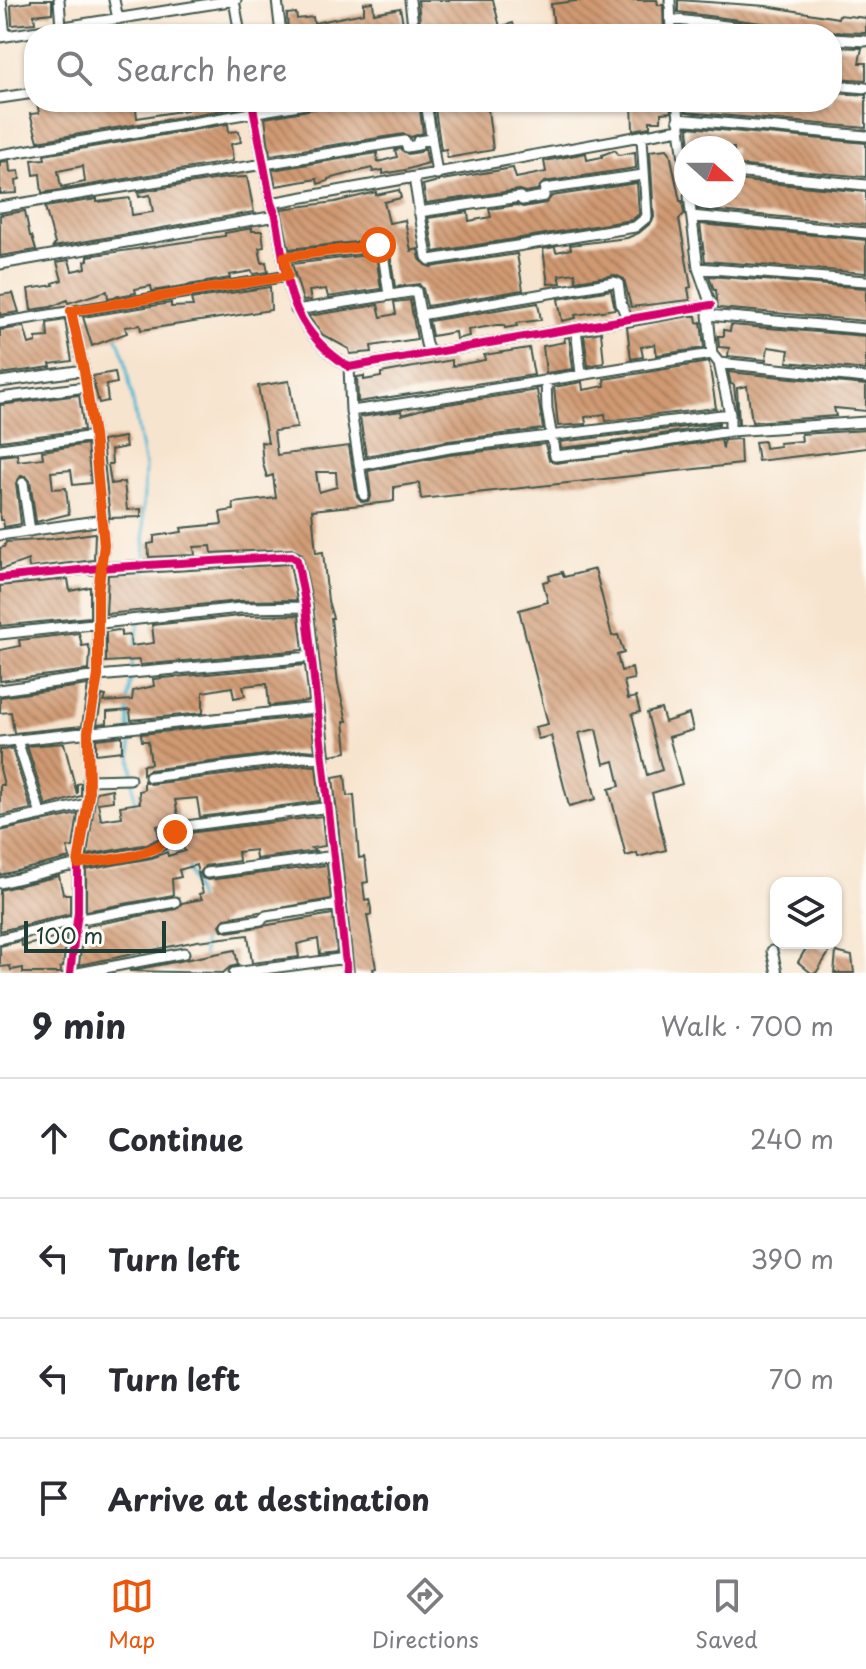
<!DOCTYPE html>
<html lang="en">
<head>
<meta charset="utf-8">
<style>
  :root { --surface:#fff; --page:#f7f7f7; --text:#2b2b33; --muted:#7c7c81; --line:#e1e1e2; --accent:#ea580c }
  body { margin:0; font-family:"Playpen Sans",sans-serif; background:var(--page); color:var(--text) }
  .controls { position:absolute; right:24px; bottom:24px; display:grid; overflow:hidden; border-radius:16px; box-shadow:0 2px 6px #0004 }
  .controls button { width:72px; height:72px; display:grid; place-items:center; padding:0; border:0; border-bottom:2px solid var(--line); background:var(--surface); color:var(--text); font:40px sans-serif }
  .compass { position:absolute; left:674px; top:136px; width:72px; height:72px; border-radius:50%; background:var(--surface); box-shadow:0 2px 6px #0004; rotate:111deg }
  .scale { position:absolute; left:24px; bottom:20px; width:142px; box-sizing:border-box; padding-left:8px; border:4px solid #1f3d34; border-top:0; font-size:22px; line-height:28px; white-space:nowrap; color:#1f3d34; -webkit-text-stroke:6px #fdfcf7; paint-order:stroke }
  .stop { position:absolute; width:24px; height:24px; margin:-18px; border:6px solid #ea580c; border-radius:50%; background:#fff }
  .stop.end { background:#ea580c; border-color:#fff; box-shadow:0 2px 8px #0008 }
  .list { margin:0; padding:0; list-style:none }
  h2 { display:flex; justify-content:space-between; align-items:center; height:104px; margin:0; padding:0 32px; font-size:34px }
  h2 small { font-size:26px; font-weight:400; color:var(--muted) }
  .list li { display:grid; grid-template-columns:52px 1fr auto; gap:24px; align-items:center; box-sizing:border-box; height:120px; padding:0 32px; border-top:2px solid var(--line) }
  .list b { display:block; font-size:30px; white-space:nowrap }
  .list em { font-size:26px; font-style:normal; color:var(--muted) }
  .icon { flex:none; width:44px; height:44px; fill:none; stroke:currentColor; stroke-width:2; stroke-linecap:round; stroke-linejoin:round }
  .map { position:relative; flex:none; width:866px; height:973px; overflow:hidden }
  .search { position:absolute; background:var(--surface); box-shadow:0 2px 6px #0004; left:24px; right:24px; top:24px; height:88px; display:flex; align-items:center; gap:20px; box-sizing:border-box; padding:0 28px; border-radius:32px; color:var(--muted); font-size:30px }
  .sheet { height:584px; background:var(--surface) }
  nav { display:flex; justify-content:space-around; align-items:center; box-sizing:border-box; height:112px; border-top:2px solid var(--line); background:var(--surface); font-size:22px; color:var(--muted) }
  nav a { display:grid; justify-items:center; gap:4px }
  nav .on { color:var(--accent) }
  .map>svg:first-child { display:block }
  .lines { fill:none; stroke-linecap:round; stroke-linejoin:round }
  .stream { stroke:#55b9d4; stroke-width:3 }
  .building { fill:url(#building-back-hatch); fill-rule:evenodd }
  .minor-casing { stroke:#3f564b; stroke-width:13 }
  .minor { stroke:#fff; stroke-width:9 }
  .cycleway-casing { stroke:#fdfcf7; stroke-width:13 }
  .cycleway { stroke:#d6006c; stroke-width:8 }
  .route { stroke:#ea580c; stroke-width:10 }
</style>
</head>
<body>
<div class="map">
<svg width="866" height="973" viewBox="0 0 866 973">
  <defs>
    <pattern id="building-back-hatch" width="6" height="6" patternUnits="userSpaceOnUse" patternTransform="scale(2)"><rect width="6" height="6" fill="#d09972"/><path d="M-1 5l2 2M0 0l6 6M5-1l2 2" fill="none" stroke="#a87e5e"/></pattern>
  </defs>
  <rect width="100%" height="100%" fill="#fdfcf7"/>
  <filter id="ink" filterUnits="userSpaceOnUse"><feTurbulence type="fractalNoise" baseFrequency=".0125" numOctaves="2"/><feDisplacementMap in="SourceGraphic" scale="16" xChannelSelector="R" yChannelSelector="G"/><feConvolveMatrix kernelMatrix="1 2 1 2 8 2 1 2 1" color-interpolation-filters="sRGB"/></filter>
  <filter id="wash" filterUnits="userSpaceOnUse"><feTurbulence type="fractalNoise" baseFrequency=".006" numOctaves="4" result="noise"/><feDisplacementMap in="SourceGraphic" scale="32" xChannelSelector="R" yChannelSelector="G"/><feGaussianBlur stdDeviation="1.8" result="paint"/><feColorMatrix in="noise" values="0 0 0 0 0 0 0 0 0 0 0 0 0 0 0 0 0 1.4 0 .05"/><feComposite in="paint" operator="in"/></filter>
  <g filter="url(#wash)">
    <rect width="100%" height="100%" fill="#f7e4ce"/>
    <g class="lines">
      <path class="stream" d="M116,335L125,359L145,467L143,515L146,576
        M135,647L139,623
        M128,702L133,658
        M128,710L135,806
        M155,826L167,837
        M172,842L182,856
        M188,866L198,901
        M203,940L204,960"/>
    </g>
    <g id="blocks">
      <path class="building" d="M31,0H52V13L34,15L35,23L12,25L11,5L31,2Z
        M418,0H493L500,27L513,23L516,34H421Z
        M585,0H657L658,5H663L664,34H555L551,4Z
        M678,0L766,6L838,18L839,15L866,18V33L832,32L820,34L796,30L791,27L678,12Z
        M373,2L374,13L400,8L404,28L379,34H288L287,14L296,13L297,19L313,17L314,23L364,13V3Z
        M832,47L862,48L859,63H866V80L832,78Z
        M832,93L866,95V128L686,112L685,102H832Z
        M37,102H94V104L135,102L137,118L187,110L185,102H241V107L38,141L30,114L39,113Z
        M350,102H419L423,133L411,137L404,134L270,155L265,118Z
        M434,102H487L493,150L447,158L446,149L441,150Z
        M632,102H670L671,112L661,113V121H650V127L633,130Z
        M228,124L229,132L239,131L241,142L231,144L233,161L42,193L40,174L34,175L32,160L45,159L44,155ZM83,166L85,182L61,187L58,171Z
        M688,127L866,143V177L734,165V148H690Z
        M425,148L428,163L405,170L383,174V170L373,172L372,168L328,179V181L318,184L317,179L276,186L272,170L377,153L378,162L397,157L395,150L400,149L408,154L420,152Z
        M667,149L670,153L680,201H682L684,214L679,219L691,287L688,288L690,300L631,307L624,279L615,275L576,281L575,273L559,275L561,283L548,284L543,249L555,247L556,252L571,249L570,245L627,238L639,233L652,222L654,217L650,151Z
        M615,150L619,155L635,152L636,168L544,182L537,190L525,192L519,190L426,203L423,185L442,180L513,168L516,178L546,172L544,161L586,153L587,160L602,157V155Z
        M9,161L10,172L19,171L20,179L16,180L17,193L0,194V162Z
        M247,177L254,212L53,247L55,244L45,207L97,199V202L130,198L132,215L153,212L150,195L139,197L138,192L226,178Z
        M734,180L866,192V225L698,209L697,196H734Z
        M637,183L639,214L632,220L434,252L428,218L468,212L469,221L491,217L489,209L517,205L523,207L546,203L552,196Z
        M399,190L401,198L384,202L389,223L405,220L411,251L418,249L420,259L425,265L431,267L517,254L523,290L427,306L423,289L419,284L395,287L389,245L384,239L289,249L281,209L335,202L376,192V195Z
        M25,211L30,236H32L36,250L0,256V215Z
        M700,224L866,240V273L705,261Z
        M252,228V231H262L264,247L259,248L262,263L266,262L268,272L253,274L252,271L229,275L230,278L152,291L151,286L135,289L136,293L108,298L107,291L68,303L67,300L51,307L31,310L28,289L54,285L53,283L62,280L57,262L69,260L72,271L86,268L85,261L88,260V256L225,236V233Z
        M376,254L381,289L328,297L326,289L309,291L311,300L303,301L292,264Z
        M709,276L866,288V321L718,308L716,290H714Z
        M270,287L271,310L141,330L140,325L125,327L127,333L92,346L83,317L171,303V307L193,306L191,299Z
        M611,290L615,309L575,315L576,318L562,321L558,299Z
        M13,293L19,312L0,315V295Z
        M410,300L417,339L371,346L372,352L350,354L349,349L323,335L308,316L378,305L381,317L396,314L394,302Z
        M538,303L541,320L516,323L517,326L505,328L504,325H497L468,330L469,336L456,339L455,332L432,336L429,321Z
        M690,316H696L697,323L701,322L704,348L657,355L655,344L641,347L643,357L631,359L627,327Z
        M65,320L72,361L50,364L51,367L0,374V330L24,327L29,344L36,342V338L48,337L47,323Z
        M731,325L866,336V370L787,362L789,350L768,347L766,360L728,356L729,348L719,347L718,336H724V330L730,331Z
        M601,332L604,363L588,366L584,335Z
        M569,337L573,369L546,373L543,346L565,342L564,338Z
        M529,348L534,375L358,402L357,377L364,376V380L381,377V373L452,360V366L485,360L484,355Z
        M709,362L716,408L606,421L605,414L585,417L586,424L558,426L554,387L582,382L583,390L605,386L604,379Z
        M115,372L117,383L106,385L108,401L99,403L92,376Z
        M728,372L866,385V411L834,408L836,416L752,422L747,386L737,388L739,423H738L734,385L731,384Z
        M289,381L297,428L274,431L277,455L349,446L357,496L362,502L368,501L371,497L368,471L450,455L545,444L549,460L556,463L721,440L723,449L724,440L740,439L741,464L421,499L419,483L394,487V501L390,502L312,510L316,553L323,552L328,601L333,618H331L338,684L347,721H344L347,752L330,755L313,606L302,554L292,549L212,553L211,546L194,547L195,555L149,557L148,544L154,543V536L182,532L181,528L222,524L220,512L234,510L233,503L276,498L273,475L267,477L263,464L261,442L268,443L258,386ZM316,472H336L337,487L319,492Z
        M537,390L543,429L448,441L366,456L360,417L401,411L402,415L429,407Z
        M79,395L84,430L0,441V405Z
        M719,423V425L607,443L561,448L560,442Z
        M866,430V448L758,461L755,442L764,441L765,448L780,446L779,443L802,441L801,434Z
        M124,437L126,447L111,450L112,464H108L111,484L124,482L127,510L141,509V517L110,518L102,441Z
        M87,444L91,483L73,485L71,470L51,472L53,489L66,488L69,514L36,522L30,481L26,476H21L16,483L21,524L4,527L3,520H0V456L17,454L18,461L43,458L42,451Z
        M95,533L94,560L29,568L28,560L0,570V548L4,547L6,542L51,539Z
        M290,564L297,600L239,601L106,614L108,575Z
        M595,569L612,636L618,635L624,653L617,655L621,671L632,668L634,679L624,681L628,699L636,697L640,712L632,714L647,775L662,770L647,713L661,709L665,722L689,714L693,730L669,737L682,784L652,793L666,850L638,857L637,853L626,856L609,789L620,786L614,761L604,764L596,729L579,733L596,799L569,806L551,736L538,739L535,727L548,724L519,610L548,602L543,582L550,580L549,576L562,572L564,577Z
        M68,579L70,591L90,587V617L0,626V586Z
        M299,615L303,650L140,665L139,660L106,662V632L118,630L121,631V636L130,635L131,646L154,643L152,625L240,616Z
        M79,633L82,646L88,645L90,651L89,670L0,681V650L20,646L19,640Z
        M305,665L309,701L269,706L267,684H261L243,686L245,696L234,698L232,687L203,692V713L131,720L130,710L107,712V723L97,724L102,695L106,696L104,702L132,700L133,691L154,686L153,679Z
        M88,685L82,726L14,733L11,712L0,713V697Z
        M311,716L315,751L303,750L149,770L143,774V765L151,764L148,741H142L141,734Z
        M122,736V751L96,754V739Z
        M64,743L77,794V784L81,783V796L46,806L27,746Z
        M12,749L31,809L0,816V785H4L0,769V750Z
        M304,765L316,766L320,801L200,817L197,798L175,800L179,821L157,826L159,838L148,844L87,855L96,792L112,789L113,801L98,803L101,820L122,817L120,806L140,803L139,791L144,790V781L151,784Z
        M345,775L347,796L354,795L359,858L364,857L366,865L368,882L363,883L365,900L369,899L371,909V915H367L376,968L373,969L374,973H354L333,777Z
        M78,814L73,847L67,848L70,858L0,875V831Z
        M322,816L325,846L311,848L316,851L256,859L255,850L238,852L239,861L205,866L200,873L202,878L208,880L327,865L331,899L226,918L220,925L222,930L228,932L333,914L337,952L320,954L318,939L297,944L299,957L252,963L248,935L197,941L79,965L82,941L89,940L87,926L176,909L182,903L202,899L199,894L203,893L196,865L179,870L181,877L172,879L173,895L86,911V870L152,858L167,852L168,856L185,851L179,840L188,833Z
        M59,876L63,894H70V914L0,931V890Z
        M67,930L63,967L60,968L62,973H23V968L11,970L10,966L0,967V946L21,941L22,946L53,939V934Z
        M808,945L830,951L816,973H811L798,962Z
        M235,950L238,965L230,967L223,973L129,971Z
        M836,952L852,956L854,973H834Z"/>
    </g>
  </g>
  <g filter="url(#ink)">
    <use href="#blocks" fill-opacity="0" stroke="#3f564b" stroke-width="2"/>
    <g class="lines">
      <g class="minor-casing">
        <path id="minor" d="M1,0L5,36
          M59,0L61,27
          M114,0L118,19
          M234,0L240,34
          M277,0L281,34
          M410,0L414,34
          M670,0L671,34
          M670,19L790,34
          M0,37L236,0
          M832,39L866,41
          M832,85L866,88
          M0,98L34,93
          M252,102L271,203L276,216C288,283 287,327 349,367L711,305
          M426,102L437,174
          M677,102L686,177
          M678,119L866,136
          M0,155L317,102
          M734,172L866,185
          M414,178L427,257L430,260L635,227L647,217L642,138
          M689,196L698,268L711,305L708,315L712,354L719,363L730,414V431
          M271,203L679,129
          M0,207L405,141L407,147L418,145V141L431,139
          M419,212L520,197L522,200L544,196L545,189L643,175
          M692,216L866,233
          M284,257L382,246L389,295
          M0,264L276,216
          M698,268L866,281
          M296,310L416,291L426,344L430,353
          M420,315L614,282L618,283L621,304L628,320
          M708,315L866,329
          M0,323L288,276
          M576,328L581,374
          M719,363L866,378
          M349,367L351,411L364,495
          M546,380L547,409L555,456L608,450L730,431L866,422
          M0,382L84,370
          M0,398L86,387
          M351,411C472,394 592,372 712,354
          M0,449L94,436
          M361,465L449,448L730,414
          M23,483L30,531
          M0,535L103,520
          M0,578L99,568L292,556L297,560L306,607L347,973
          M0,634L240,608L306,607
          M0,690L98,676L311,657
          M0,742L17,740
          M150,777L304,757L324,759
          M88,780L130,779
          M41,815L17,740L316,708
          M0,824L87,804
          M207,873L335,856
          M0,883L78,864L151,851L169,841L175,832L186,826L330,807
          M227,925L261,920L266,916L339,905
          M0,939L76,920L175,902
          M772,951L777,973
          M70,973L78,912V864L89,795L88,732L98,676V591L104,545L94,436L84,370L71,311
          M78,973L184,953
          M234,973L346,958"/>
      </g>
      <use href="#minor" class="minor"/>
      <g class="cycleway-casing">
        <path id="cycleway" d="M252,102L271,203L276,216C288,283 287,327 349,367L711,305
          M0,578L99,568L292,556L297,560L306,607L347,973
          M70,973L78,912V864L89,795L88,732L98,676V591L104,545L94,436L84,370L71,311"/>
      </g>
      <use href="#cycleway" class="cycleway"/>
    </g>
  </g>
  <g class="lines" filter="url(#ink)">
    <path class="route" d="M175,832C156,859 109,858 78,864L89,795L88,732L98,676V591L104,545L94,436L84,370L71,311L288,276L284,257L378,245"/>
  </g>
</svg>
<div class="controls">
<button><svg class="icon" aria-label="layers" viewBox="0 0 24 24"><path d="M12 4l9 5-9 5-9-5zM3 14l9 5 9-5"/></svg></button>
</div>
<svg class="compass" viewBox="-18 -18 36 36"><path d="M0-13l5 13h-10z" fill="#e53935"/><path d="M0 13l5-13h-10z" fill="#7c7c81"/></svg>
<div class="scale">100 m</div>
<div class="stop" style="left:378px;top:245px"></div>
<div class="stop end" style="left:175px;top:832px"></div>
<div class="search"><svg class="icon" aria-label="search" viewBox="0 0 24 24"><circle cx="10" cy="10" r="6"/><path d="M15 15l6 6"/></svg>Search here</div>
</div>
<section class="sheet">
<h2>9 min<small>Walk · 700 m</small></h2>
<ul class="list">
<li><svg class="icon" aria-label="ahead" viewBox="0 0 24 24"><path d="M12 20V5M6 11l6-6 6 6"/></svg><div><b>Continue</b></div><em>240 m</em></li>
<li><svg class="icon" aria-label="left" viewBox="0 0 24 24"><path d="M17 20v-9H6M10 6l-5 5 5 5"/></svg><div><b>Turn left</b></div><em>390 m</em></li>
<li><svg class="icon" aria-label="left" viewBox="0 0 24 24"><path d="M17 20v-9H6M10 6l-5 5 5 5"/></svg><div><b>Turn left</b></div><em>70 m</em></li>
<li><svg class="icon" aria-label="arrive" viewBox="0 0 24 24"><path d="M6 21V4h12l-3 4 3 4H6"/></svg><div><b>Arrive at destination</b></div></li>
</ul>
</section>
<nav>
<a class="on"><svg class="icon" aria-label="map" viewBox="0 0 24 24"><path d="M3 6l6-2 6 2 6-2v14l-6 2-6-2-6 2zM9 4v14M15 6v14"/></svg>Map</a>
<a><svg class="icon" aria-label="directions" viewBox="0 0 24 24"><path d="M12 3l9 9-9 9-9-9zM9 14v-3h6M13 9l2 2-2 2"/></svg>Directions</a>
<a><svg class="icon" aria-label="saved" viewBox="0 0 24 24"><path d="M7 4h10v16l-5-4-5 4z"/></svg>Saved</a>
</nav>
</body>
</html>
